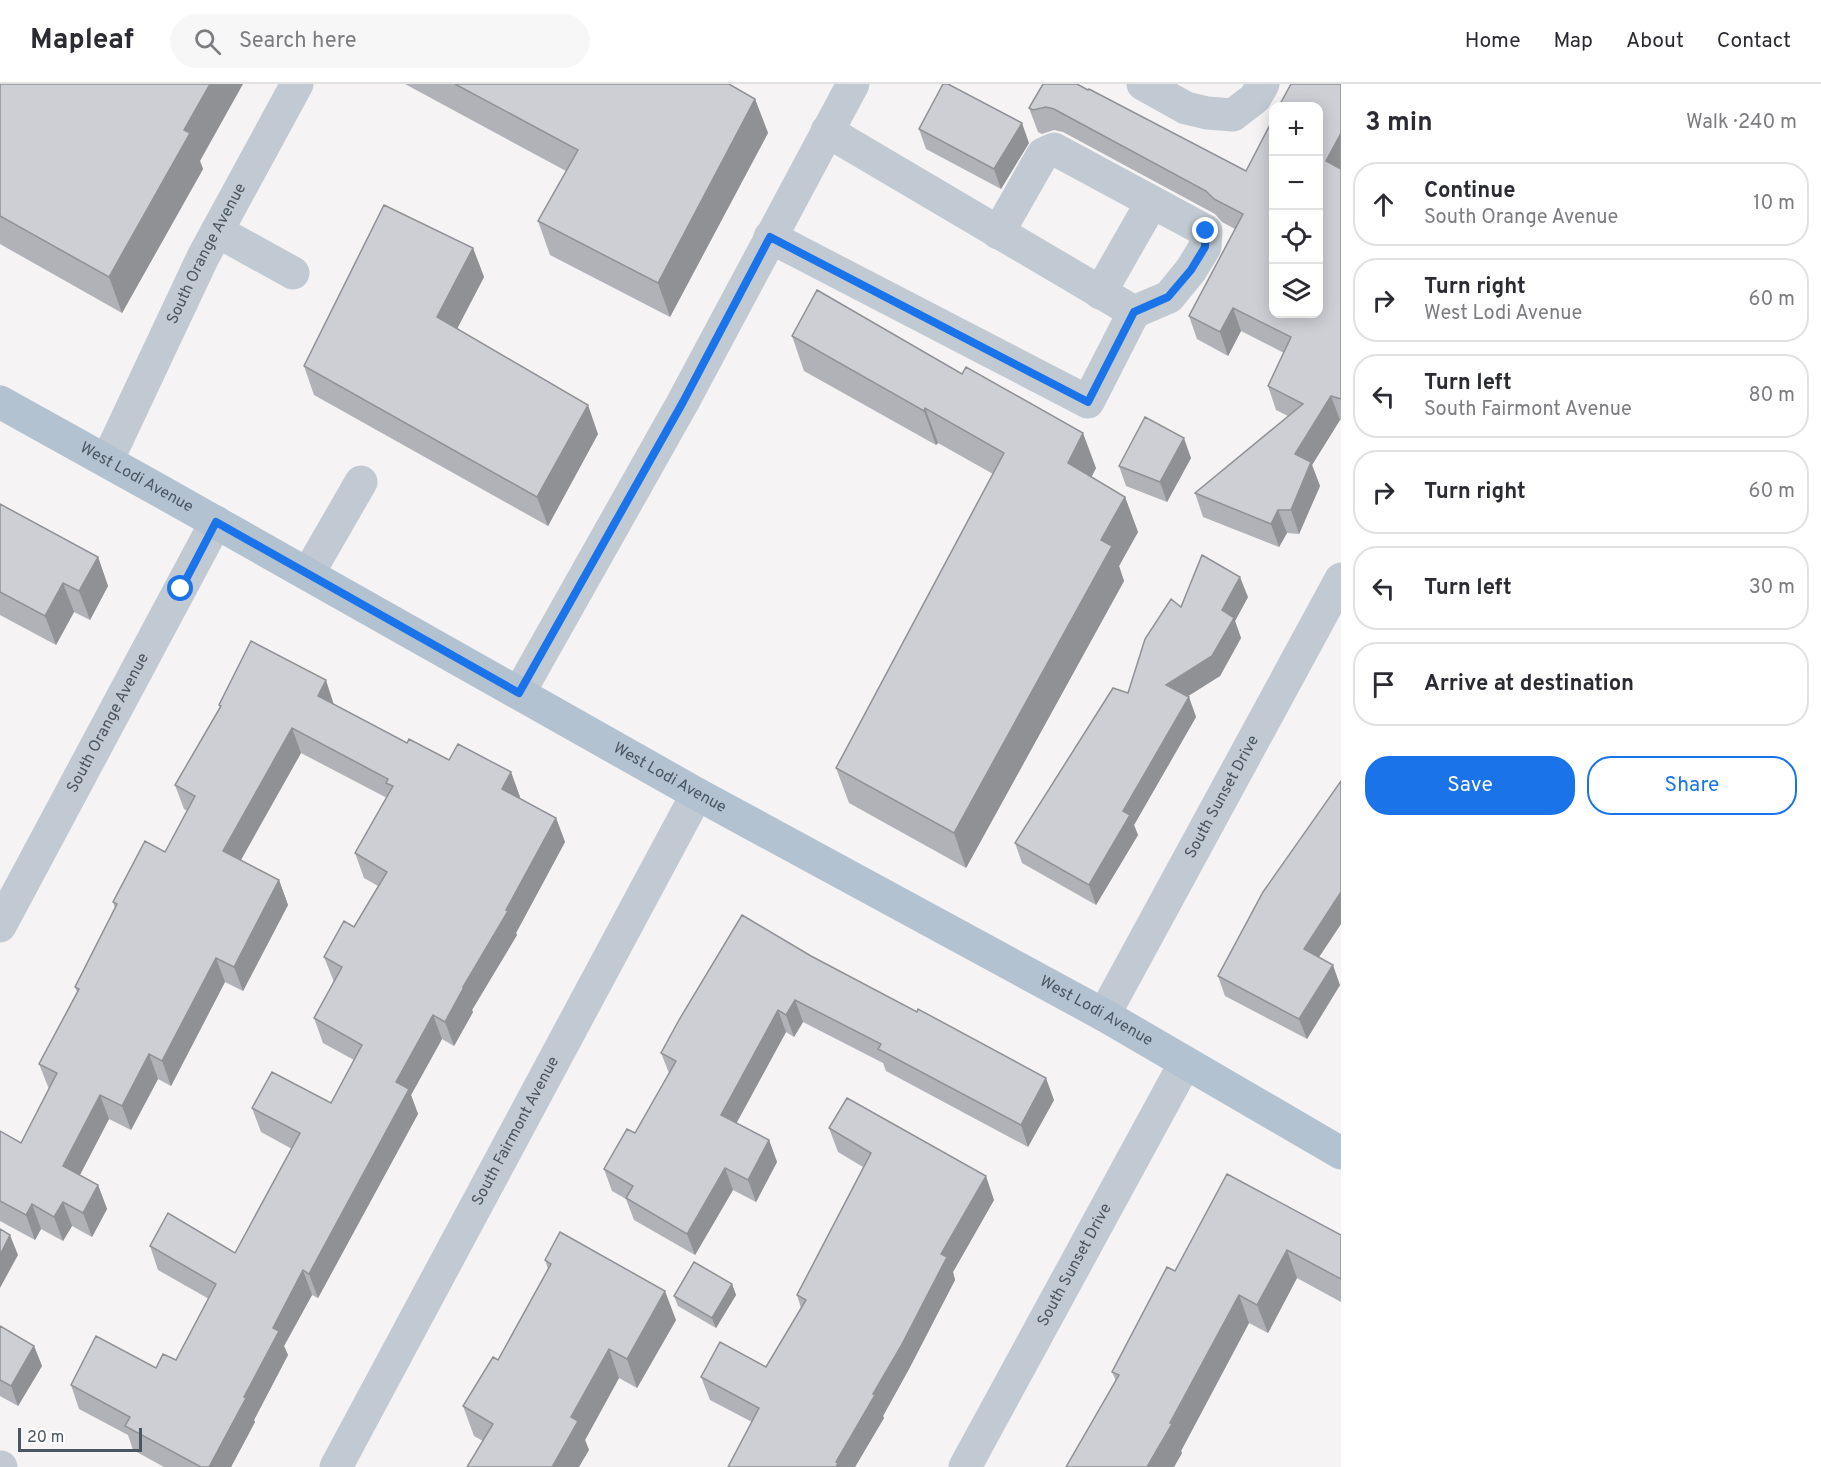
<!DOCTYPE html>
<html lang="en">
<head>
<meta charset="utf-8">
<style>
  :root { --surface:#fff; --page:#f7f7f7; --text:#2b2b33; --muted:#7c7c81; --line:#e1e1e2; --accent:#1a73e8 }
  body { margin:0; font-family:Overpass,sans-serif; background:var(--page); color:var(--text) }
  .controls { position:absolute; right:18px; top:18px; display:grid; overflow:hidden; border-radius:12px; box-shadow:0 3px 15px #0003 }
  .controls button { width:54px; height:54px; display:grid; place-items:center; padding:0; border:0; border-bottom:2px solid var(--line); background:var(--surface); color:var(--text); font:30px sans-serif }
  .scale { position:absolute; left:18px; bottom:15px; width:124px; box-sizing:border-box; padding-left:6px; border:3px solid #4a5661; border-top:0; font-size:16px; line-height:21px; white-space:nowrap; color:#4a5661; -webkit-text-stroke:4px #fff; paint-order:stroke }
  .stop { position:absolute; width:18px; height:18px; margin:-14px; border:4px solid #1a73e8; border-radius:50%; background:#fff }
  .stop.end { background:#1a73e8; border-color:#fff; box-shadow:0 2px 6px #0008 }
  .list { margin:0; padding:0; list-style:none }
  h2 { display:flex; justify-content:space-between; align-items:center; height:78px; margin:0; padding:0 24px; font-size:26px }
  h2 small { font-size:20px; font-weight:400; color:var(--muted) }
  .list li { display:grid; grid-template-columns:39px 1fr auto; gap:18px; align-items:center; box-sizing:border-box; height:84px; margin:0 12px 12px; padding:0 12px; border:2px solid var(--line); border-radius:24px }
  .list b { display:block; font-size:22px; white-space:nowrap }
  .list p { margin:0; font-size:20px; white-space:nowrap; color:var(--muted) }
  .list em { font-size:20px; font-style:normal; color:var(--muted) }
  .actions { display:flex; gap:12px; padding:18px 24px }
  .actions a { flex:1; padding:14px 0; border:2px solid var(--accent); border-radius:24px; text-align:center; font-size:21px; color:var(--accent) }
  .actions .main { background:var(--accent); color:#fff }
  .icon { flex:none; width:33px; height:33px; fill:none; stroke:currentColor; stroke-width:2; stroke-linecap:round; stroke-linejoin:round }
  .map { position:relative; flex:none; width:1341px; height:1383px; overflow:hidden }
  header { display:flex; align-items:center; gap:36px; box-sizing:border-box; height:84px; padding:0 30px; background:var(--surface); border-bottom:2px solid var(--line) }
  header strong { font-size:28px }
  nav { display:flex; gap:33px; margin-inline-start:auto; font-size:21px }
  .search { width:420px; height:54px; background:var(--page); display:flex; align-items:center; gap:15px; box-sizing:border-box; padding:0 21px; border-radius:33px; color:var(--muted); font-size:22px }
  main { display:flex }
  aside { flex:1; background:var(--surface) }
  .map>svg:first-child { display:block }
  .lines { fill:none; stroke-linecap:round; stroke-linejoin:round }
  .minor { stroke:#c1cad2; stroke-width:33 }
  .major { stroke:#b3c2d1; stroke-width:33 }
  .wall { fill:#b0b2b7 }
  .shaded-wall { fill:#909195 }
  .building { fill:#cdcfd5; stroke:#909195; stroke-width:1.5 }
  .route { stroke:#1a73e8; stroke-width:8 }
  .labels { text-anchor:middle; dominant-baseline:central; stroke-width:4.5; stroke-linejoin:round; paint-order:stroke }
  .street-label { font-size:16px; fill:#4a5661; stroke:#fff }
</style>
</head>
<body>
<header>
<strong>Mapleaf</strong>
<div class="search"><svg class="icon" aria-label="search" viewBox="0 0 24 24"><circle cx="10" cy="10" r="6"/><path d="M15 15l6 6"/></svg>Search here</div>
<nav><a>Home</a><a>Map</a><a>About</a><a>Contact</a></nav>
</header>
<main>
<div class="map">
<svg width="1341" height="1383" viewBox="0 0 1341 1383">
  <rect width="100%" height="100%" fill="#f5f3f3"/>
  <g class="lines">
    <g class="minor">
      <path d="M1143,0L1186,24L1207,29L1233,31L1255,14L1263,0"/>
      <path d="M217,147L293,189"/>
      <path d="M998,149L1043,70L1054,65L1206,147L1205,163L1191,186L1169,213L1134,228"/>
      <path d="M770,153L1088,318L1134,228L827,47"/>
      <path d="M1100,209L1152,118"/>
      <path id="s1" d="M107,377L203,173L297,0"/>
      <path d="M308,490L361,398"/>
      <path d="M519,609L683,318L853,0"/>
      <path id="s2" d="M0,842L216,438"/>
      <path id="s3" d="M1104,931L1341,495"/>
      <path d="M0,1383H1"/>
      <path id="s4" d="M336,1383L697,710"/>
      <path id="s5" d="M965,1383L1185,979"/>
    </g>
    <path class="major" id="s6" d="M0,318L162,408L697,710L1104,931L1341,1069"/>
  </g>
  <path class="wall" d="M0,0L200,77L203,85L122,229L0,160Z
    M405,0H729L755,15L768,49L670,233L550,171L538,137L566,87Z
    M1341,0V336H1340L1312,381L1320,402L1299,450L1287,449L1279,463L1203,433L1195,409L1288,332L1276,326L1268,302L1284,269L1241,247L1228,272L1197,255L1189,232L1235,145L1222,138L1215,130L1063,48L1054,46L1042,50L1038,48L1029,24L1088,6L1246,87Z
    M919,45L1029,59L1001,105L926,65Z
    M473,164L484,193L457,245L598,350L548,442L314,311L304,282Z
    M792,252L1096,384L1091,393L1125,413L1138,448L1119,482L1124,497L966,784L849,719L836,684L993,390L938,359L936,361L804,287Z
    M1191,374L1167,418L1126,402L1119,382Z
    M0,420L98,473L108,502L90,536L74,528L56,561L0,531Z
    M1248,513L1235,537L1241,554L1220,592L1188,612L1196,633L1134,741L1138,751L1096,821L1022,779L1015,759L1128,609L1181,523Z
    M334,620L407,659L449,676L511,688L520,713L519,714L556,734L565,758L516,849L517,851L472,926L473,928L454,962L442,955L411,1011L418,1030L318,1214L312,1211L284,1262L288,1271L254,1336L255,1338L231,1383H164L133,1366L128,1351L79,1325L71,1301L156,1284L176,1276L209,1215L158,1186L150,1162L235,1169L292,1065L261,1048L252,1024L331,1019L354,976L323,959L314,934L334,898L324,873L354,843L378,802L364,794L355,769L387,714L301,669L240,776L279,796L288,821L243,907L225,898L171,1002L158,995L131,1046L109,1035L80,1091L98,1101L107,1125L92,1153L72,1142L63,1157L41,1145L35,1156L0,1137V1047L21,1059L49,1005L39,980L77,908L75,903L115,824L113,818L165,768L187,727L184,725L175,701L220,624L219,621Z
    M1341,697V840L1319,873L1340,901L1307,955L1225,912L1218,892Z
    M742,831L1054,1016L1028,1063L886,987L883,979L803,938L794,953L786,948L736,1039L769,1056L777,1078L756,1118L733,1106L695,1171L634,1136L626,1115L612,1107L604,1085L635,1049L669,989L661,969Z
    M829,1044L994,1116L953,1188L955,1196L909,1285L883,1332L884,1334L855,1383H728L752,1338L710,1316L701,1293L766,1283L801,1224L797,1211L863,1083L838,1068Z
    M1341,1151V1218L1297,1194L1268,1249L1249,1239L1181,1367L1182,1369L1174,1383H1066L1116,1297L1112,1288L1175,1187Z
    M545,1176L676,1236L637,1304L619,1294L585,1356L589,1366L483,1357L474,1352L463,1322L498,1276L548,1185Z
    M732,1200L736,1211L716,1244L678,1222L674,1212Z
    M0,1242L34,1262L42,1282L18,1322L0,1312Z"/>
  <path class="shaded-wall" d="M210,0H243L200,77L203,85L122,229L109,193L184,46Z
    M755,15L768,49L670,233L658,199Z
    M1022,39L1029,59L1001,105L994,85Z
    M1341,49V89L1326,77Z
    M473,164L484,193L448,262L437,233Z
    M1233,224L1241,247L1228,272L1220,248Z
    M1331,312L1340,336L1312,381L1320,402L1299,450L1291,426L1295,370Z
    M588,321L598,350L548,442L537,413Z
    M925,324L938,359L936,361L924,327Z
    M1083,349L1096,384L1081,414L1068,379Z
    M1184,354L1191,374L1167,418L1160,398Z
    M1125,413L1138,448L1119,482L1124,497L966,784L954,749L1101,456Z
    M1278,426L1287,449L1279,463L1271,440Z
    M98,473L108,502L90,536L79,507Z
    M1240,493L1248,513L1235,537L1241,554L1220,592L1174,621L1166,601L1222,526Z
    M63,499L74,528L56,561L45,532Z
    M326,596L334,621L318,612Z
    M1189,613L1196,633L1134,741L1138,751L1096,821L1089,801L1123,727Z
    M292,644L301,669L232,792L223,767Z
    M511,688L520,713L511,729L502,705Z
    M556,734L565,758L516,849L517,851L472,926L473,928L454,962L445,938L463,903L506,826Z
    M279,796L288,821L243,907L234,883Z
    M1341,808V840L1311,885L1304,865Z
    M216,874L225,898L171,1002L162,977Z
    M1333,881L1340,901L1307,955L1299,935Z
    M795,916L803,938L794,953L786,931Z
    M778,926L786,948L729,1053L721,1031Z
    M433,931L442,955L411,1011L418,1030L318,1214L309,1190L396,998Z
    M149,970L158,995L131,1046L122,1022Z
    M1046,994L1054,1016L1028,1063L1021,1041Z
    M100,1011L109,1035L72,1106L63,1082Z
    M769,1056L777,1078L756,1118L748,1096Z
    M725,1084L733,1106L695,1171L687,1150Z
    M986,1092L994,1116L953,1188L955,1196L909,1285L883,1332L884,1334L855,1383H836V1378L873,1310L941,1170Z
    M98,1101L107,1125L92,1153L83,1129Z
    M63,1118L72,1142L63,1157L54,1133Z
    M32,1120L41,1145L35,1156L26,1131Z
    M10,1151L18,1171L0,1204V1171Z
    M1287,1166L1297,1194L1268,1249L1257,1221Z
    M303,1186L312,1211L284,1262L288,1271L254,1336L255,1338L231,1383H209L244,1313L273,1244Z
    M732,1200L736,1211L716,1244L712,1234Z
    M665,1207L676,1236L637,1304L627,1275Z
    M1239,1211L1249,1239L1181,1367L1182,1369L1174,1383H1147Z
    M34,1262L42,1282L18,1322L11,1302Z
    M609,1265L619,1294L585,1356L589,1366L579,1383H552L571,1333Z"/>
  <path class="building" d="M0,0H210L184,46L190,49L109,193L0,132Z
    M455,0H729L755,15L658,199L538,137L578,66Z
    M943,0H948L1022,39L994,85L919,45Z
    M1043,0H1077L1088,6L1089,5L1246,87L1274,33V230H1318V22H1279L1291,0H1341V49L1326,77L1341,85V315L1331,312L1295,370L1311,378L1291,426H1278L1271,440L1195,409L1303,320L1268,302L1291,253L1233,224L1220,248L1189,232L1243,130L1214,115L1206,107L1054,25L1046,23L1033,26L1029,24Z
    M384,121L473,164L437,233L588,321L537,413L304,282Z
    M817,206L962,290L966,283L1083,349L1068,379L1125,413L1101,456L1112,462L954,749L836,684L1004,369L925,324L924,327L792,252Z
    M1145,333L1184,354L1160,398L1119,382Z
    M0,420L98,473L79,507L63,499L45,532L0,508Z
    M1202,471L1240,493L1222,526L1234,534L1212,572L1166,601L1189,613L1123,727L1130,731L1089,801L1015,759L1113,604L1128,609L1145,555L1171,515L1181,523Z
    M251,557L326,596L318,612L407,659L409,655L449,676L458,660L511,688L502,705L556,734L506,826L508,827L463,903H464L445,938L433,931L396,998L409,1005L309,1190L303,1186L273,1244L279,1247L244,1313L246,1314L209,1383H201L125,1342L130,1333L71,1301L96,1252L156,1284L163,1270L176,1276L216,1200L150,1162L168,1129L235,1169L300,1049L252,1024L272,988L331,1019L362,961L314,934L342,883L324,873L344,837L354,843L387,788L355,769L393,702L386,699L388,695L292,644L223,767L279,796L234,883L216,874L162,977L149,970L122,1022L100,1011L63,1082L98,1101L83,1129L63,1118L54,1133L32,1120L26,1131L0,1117V1047L21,1059L57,989L39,980L79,905L75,903L117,820L113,818L145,757L165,768L195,712L175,701L221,622L219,621Z
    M1341,697V808L1304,865L1333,881L1299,935L1218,892L1263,808Z
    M742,831L811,872L917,928L918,925L1046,994L1021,1041L878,965L881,960L795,916L786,931L778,926L721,1031L769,1056L748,1096L725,1084L687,1150L626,1114L633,1102L604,1085L627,1045L635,1049L676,977L661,969L679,936Z
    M847,1014L986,1092L941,1170L947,1173L901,1262L873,1310L875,1311L836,1378L838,1379L836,1383H728L759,1324L701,1293L720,1258L766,1283L806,1216L797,1211L871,1069L829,1044Z
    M1227,1090L1341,1151V1195L1287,1166L1257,1221L1239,1211L1170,1339L1172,1340L1147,1383H1066L1119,1291L1112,1288L1167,1183L1175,1187Z
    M0,1145L10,1151L0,1171Z
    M560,1148L665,1207L627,1275L609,1265L571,1333L578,1337L552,1383H467L493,1340L463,1322L493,1273L498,1276L551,1180L545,1176Z
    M694,1178L732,1200L712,1234L674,1212Z
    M0,1242L34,1262L11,1302L0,1296Z"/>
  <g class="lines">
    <path class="route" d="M181,505L216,438L519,609L683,318L770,153L1088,318L1134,228L1168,213L1191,186L1205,163L1206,147"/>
  </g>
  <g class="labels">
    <g class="street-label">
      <text stroke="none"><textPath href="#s1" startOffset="230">South Orange Avenue</textPath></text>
      <text stroke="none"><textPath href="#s6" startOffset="156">West Lodi Avenue</textPath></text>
      <text stroke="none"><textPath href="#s2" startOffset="230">South Orange Avenue</textPath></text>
      <text stroke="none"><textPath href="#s6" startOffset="768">West Lodi Avenue</textPath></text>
      <text stroke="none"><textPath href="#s3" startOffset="248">South Sunset Drive</textPath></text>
      <text stroke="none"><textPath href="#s6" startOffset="1254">West Lodi Avenue</textPath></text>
      <text stroke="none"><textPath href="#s4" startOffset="381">South Fairmont Avenue</textPath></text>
      <text stroke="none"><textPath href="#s5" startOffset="230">South Sunset Drive</textPath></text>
    </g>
  </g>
</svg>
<div class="controls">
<button>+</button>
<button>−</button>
<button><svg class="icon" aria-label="locate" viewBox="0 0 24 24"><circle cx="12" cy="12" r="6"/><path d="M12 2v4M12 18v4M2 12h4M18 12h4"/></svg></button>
<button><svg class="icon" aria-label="layers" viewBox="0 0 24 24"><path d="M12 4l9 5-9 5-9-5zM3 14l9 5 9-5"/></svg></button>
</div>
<div class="scale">20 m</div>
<div class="stop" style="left:181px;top:505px"></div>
<div class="stop end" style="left:1206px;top:147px"></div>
</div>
<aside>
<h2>3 min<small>Walk · 240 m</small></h2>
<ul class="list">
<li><svg class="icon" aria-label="ahead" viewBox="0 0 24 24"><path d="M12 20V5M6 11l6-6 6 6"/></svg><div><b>Continue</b><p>South Orange Avenue</p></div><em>10 m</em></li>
<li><svg class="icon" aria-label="right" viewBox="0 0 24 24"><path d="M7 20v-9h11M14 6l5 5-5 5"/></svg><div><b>Turn right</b><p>West Lodi Avenue</p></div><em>60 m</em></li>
<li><svg class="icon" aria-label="left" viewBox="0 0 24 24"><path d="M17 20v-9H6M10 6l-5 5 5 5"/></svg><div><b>Turn left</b><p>South Fairmont Avenue</p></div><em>80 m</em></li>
<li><svg class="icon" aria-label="right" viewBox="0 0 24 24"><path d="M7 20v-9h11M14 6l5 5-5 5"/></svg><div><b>Turn right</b></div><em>60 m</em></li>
<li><svg class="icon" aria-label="left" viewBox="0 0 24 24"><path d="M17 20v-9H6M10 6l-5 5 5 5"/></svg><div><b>Turn left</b></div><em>30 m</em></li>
<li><svg class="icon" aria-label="arrive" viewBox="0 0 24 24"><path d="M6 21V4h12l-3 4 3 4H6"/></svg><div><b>Arrive at destination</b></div></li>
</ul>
<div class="actions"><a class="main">Save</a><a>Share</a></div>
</aside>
</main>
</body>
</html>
